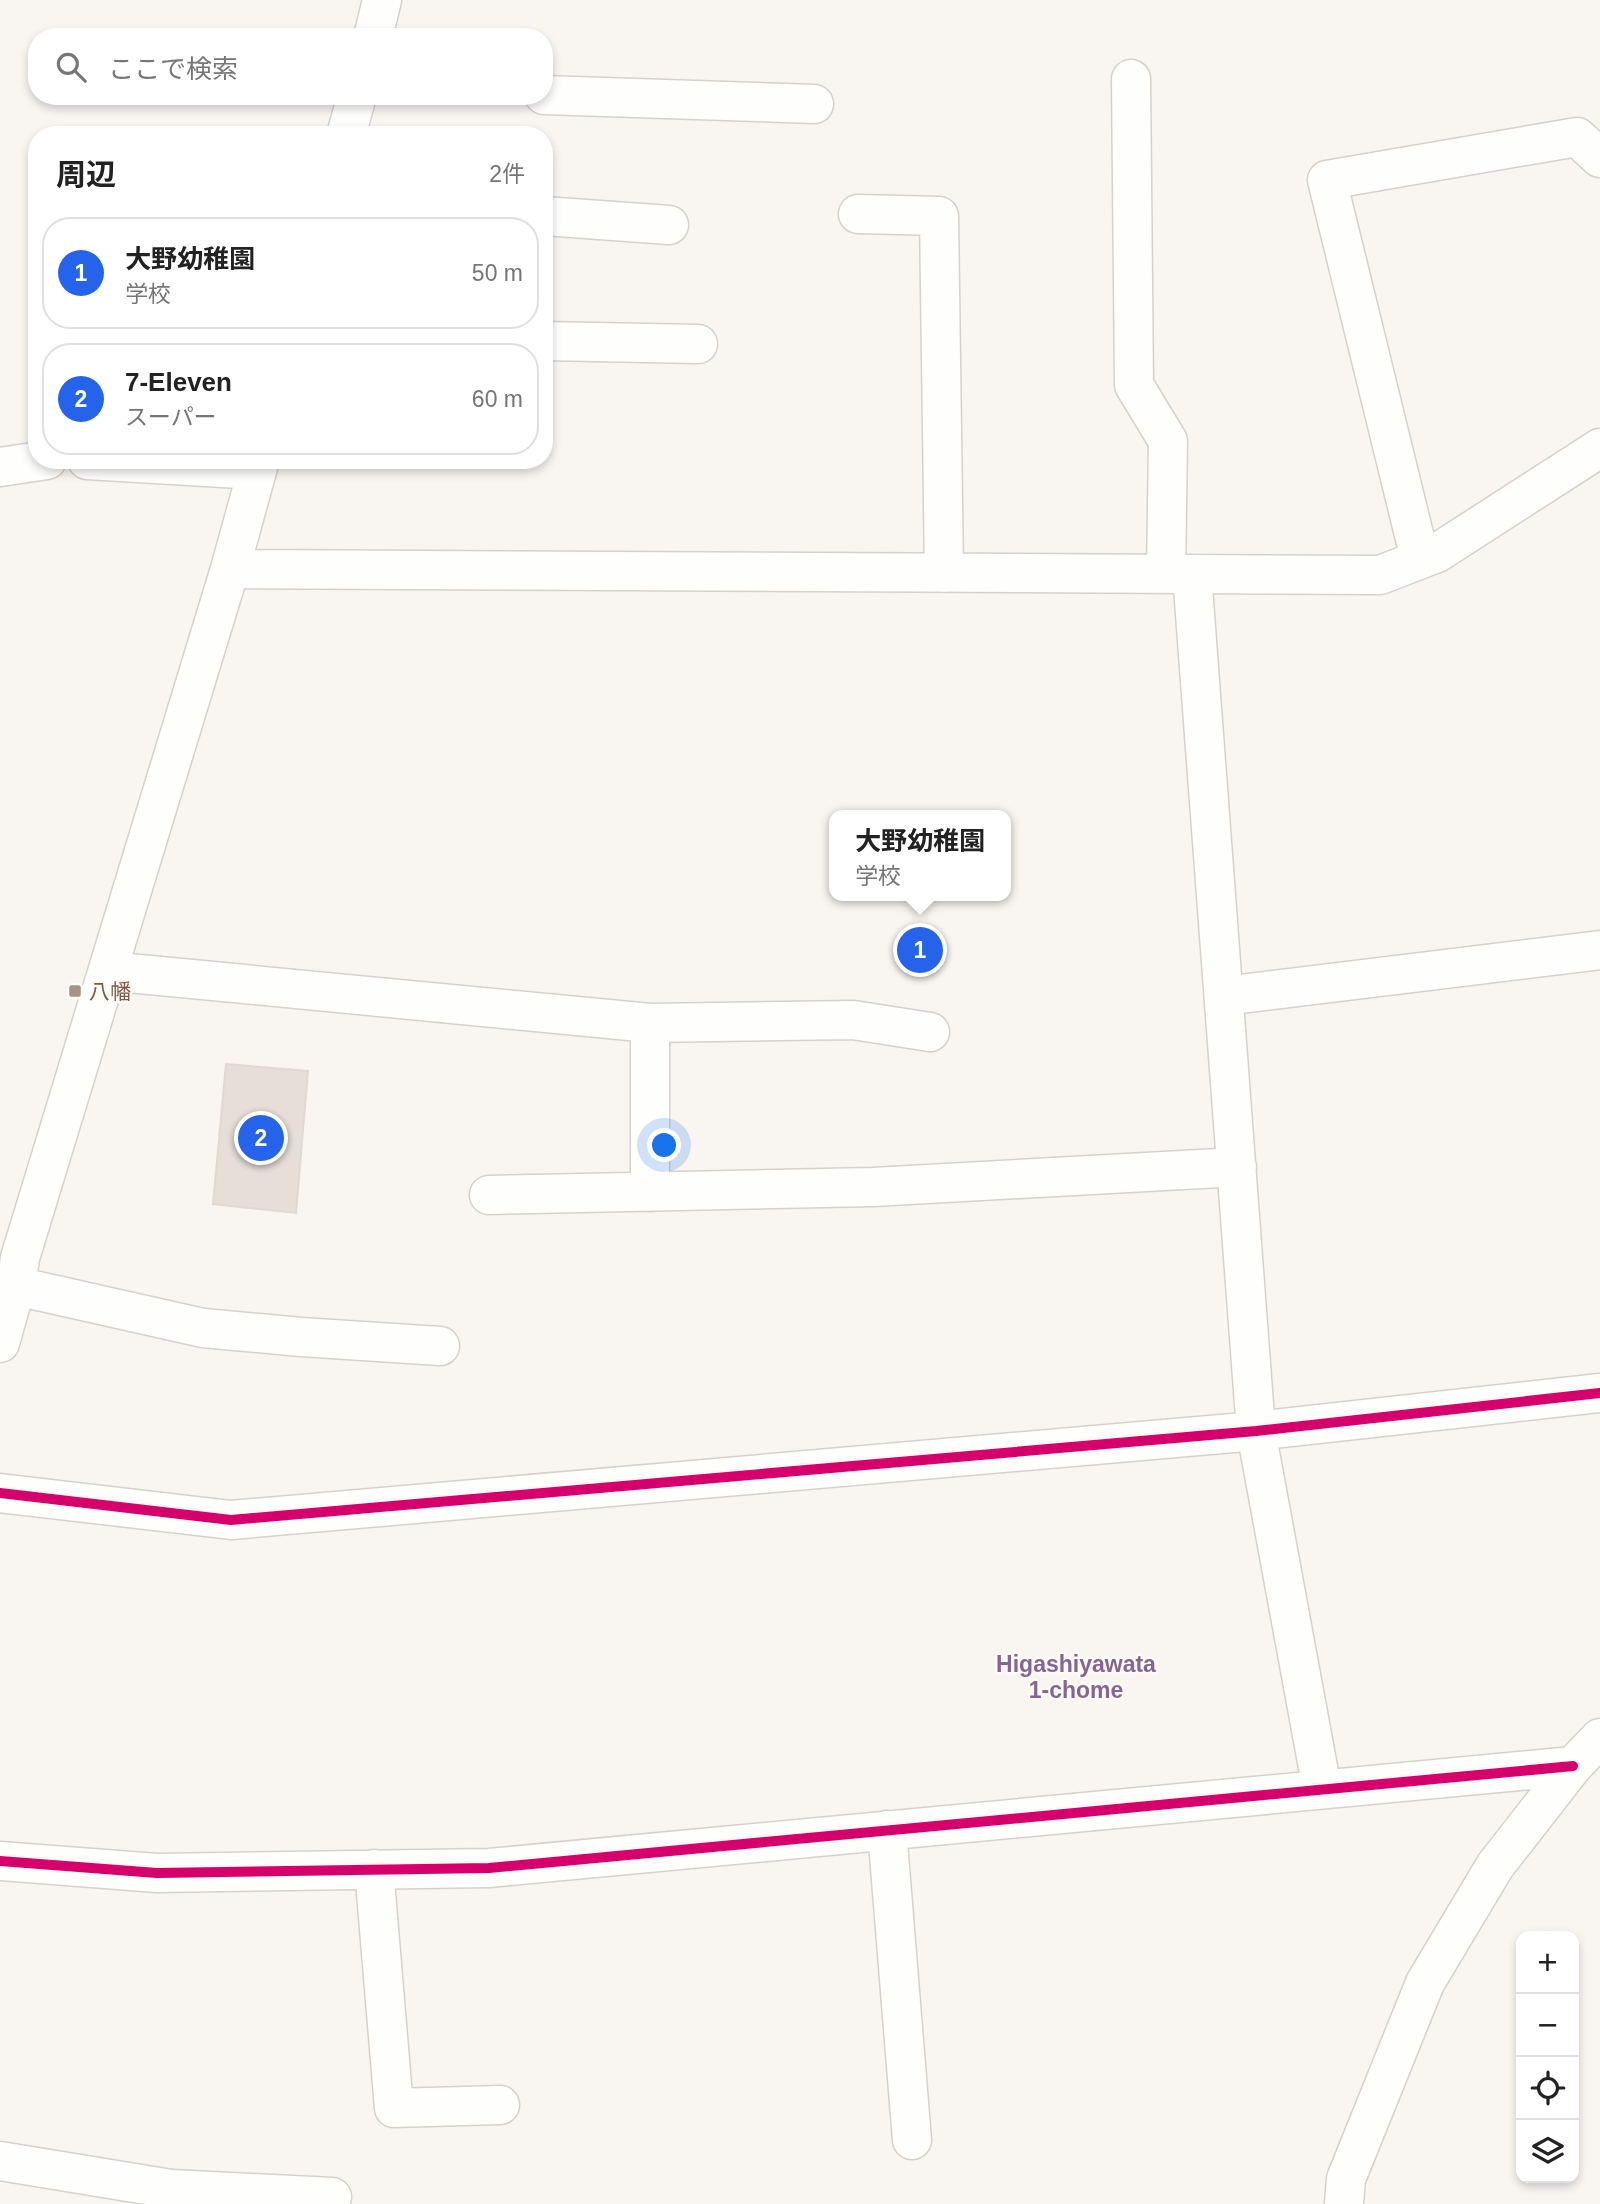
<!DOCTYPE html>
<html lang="ja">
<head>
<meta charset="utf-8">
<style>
  :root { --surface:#fff; --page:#f2f2f2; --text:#222; --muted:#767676; --line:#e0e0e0; --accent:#2563eb }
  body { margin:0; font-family:Helvetica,"Noto Sans JP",sans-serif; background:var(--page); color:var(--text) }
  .controls { position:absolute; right:21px; bottom:21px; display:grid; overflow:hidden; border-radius:14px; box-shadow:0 4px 10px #0003 }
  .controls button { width:63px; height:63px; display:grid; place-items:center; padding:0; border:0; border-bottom:2px solid var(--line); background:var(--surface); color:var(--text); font:35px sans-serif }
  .you { position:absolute; left:665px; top:1146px; width:24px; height:24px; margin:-18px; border:5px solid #fff; border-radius:50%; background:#1a73e8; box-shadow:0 0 0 10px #1a73e833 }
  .badge { display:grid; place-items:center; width:46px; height:46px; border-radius:50%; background:var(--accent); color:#fff; font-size:23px; font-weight:700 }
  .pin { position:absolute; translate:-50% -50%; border:4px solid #fff; box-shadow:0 2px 7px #0006 }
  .popup { position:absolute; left:829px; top:810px; width:182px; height:91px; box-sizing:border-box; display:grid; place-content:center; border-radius:14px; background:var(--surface); filter:drop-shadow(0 2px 5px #0005); font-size:23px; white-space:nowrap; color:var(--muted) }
  .popup b { font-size:26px; color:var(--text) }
  .popup::after { content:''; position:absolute; left:50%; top:100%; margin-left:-14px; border:14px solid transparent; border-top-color:var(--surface) }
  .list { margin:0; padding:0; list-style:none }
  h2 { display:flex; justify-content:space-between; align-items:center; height:91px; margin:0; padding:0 28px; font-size:30px }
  h2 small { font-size:23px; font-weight:400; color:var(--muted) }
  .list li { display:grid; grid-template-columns:46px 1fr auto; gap:21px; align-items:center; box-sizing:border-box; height:112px; margin:0 14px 14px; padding:0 14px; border:2px solid var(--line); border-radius:28px }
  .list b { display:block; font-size:26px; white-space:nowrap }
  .list p { margin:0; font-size:23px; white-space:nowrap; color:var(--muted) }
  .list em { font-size:23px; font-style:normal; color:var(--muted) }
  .icon { flex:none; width:38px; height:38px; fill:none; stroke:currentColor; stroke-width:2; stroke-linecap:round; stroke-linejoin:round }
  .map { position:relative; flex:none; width:1600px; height:2204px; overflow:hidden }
  .search { position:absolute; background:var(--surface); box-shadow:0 4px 10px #0003; left:28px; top:28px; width:525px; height:77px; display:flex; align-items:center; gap:18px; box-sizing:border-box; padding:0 24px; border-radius:28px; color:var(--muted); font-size:26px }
  .panel { position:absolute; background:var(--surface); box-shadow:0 4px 10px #0003; left:28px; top:126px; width:525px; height:343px; border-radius:28px }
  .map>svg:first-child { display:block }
  .building { fill:#e6ded7; stroke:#e2d8d2; stroke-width:2 }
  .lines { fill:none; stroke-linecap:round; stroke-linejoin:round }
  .minor-casing { stroke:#d7d1cb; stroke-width:41 }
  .minor { stroke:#fefefd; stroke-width:38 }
  .cycleway-casing { stroke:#fffaf3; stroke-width:15 }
  .cycleway { stroke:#d6006c; stroke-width:10 }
  .poi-dot { fill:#a69286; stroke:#fffaf3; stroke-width:2.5 }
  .labels { text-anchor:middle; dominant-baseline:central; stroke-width:5; stroke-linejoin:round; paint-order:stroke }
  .poi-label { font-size:21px; fill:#7a5c4d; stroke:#fffaf3; text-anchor:start }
  .neighbourhood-label { font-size:23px; font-weight:bold; fill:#846695; stroke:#fffaf3 }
</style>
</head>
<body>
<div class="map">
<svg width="1600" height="2204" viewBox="0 0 1600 2204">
  <rect width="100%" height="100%" fill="#f9f5f0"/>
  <path class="building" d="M226,1064L308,1071L296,1213L213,1204Z"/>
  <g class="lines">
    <g class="minor-casing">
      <path id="minor" d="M373,37L382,0
        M1131,79L1134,385L1168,441L1166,574
        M544,95L814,104
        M346,135L357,96
        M858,214L939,216L944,573
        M544,216L669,225
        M544,341L698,344
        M87,460L257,470
        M0,467L47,460
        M1420,559L1327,180L1577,137L1600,158
        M230,569L1380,575L1437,553L1600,448
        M1192,574L1256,1431L1322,1789
        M108,971L650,1023L853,1020L930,1032
        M1224,996L1600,950
        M650,1023V1192
        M489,1195L873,1187L1237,1167
        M16,1286L203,1328L301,1337L440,1346
        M0,1343L16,1286L20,1258L230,569L260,460
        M0,1493L231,1520L1256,1431L1600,1393
        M887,1830L912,2140
        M0,1861L157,1873L489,1868L1573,1766
        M374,1869L394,2108L500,2105
        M0,2161L171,2189L332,2197
        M1344,2204L1346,2179L1425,1983L1495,1866L1573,1766L1600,1738"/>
    </g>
    <use href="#minor" class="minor"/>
    <g class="cycleway-casing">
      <path id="cycleway" d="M0,1493L231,1520L1256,1431L1600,1393
        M0,1861L157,1873L489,1868L1573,1766"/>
    </g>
    <use href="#cycleway" class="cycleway"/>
  </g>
  <rect class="poi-dot" x="68" y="984" width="14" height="14" rx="3.5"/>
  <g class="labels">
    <g class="poi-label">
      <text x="89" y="991">八幡</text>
    </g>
    <g class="neighbourhood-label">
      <text x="1076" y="1664">Higashiyawata<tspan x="1076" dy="26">1-chome</tspan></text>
    </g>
  </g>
</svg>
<div class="controls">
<button>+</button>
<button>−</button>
<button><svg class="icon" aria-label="locate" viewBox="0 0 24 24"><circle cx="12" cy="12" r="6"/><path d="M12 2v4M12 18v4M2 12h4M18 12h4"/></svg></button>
<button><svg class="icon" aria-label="layers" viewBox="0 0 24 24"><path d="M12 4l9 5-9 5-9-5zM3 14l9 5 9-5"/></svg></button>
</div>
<div class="you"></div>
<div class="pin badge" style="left:920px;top:950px">1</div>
<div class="popup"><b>大野幼稚園</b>学校</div>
<div class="pin badge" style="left:261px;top:1138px">2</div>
<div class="search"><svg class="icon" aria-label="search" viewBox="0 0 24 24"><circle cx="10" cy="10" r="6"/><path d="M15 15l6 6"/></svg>ここで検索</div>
<section class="panel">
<h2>周辺<small>2件</small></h2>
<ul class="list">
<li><span class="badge">1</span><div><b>大野幼稚園</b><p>学校</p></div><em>50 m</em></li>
<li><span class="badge">2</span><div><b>7-Eleven</b><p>スーパー</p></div><em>60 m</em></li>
</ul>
</section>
</div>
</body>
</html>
